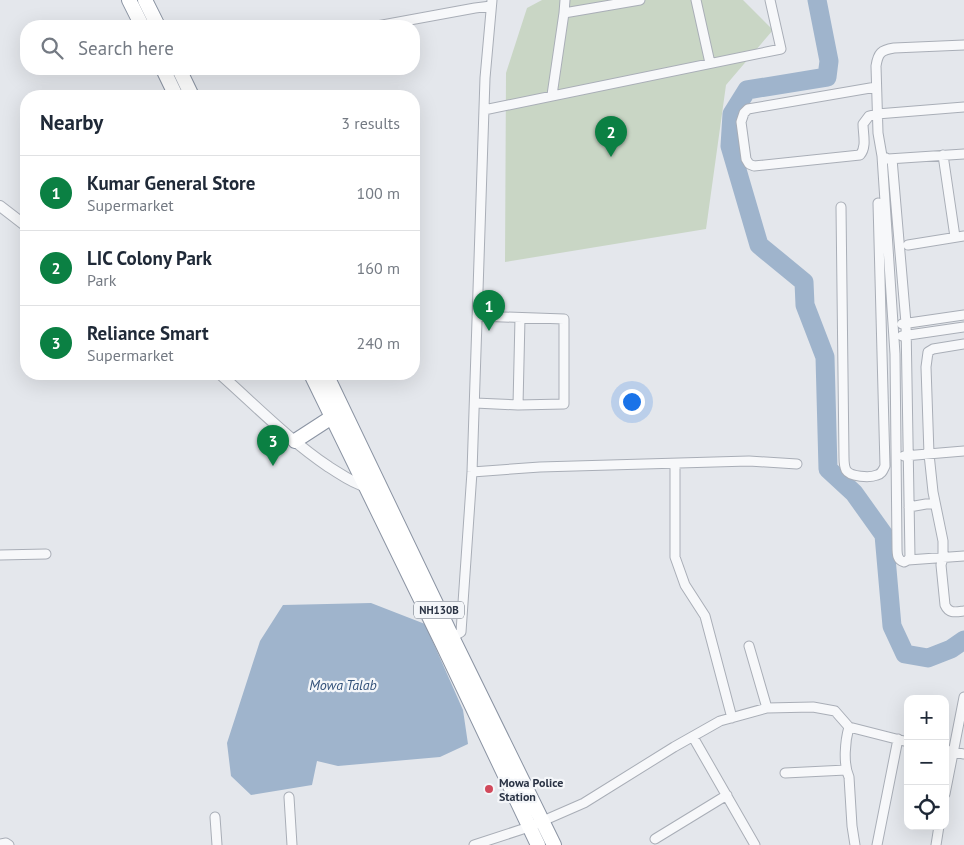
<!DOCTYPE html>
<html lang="en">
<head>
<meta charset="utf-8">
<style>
  :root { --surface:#fff; --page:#f6f6f7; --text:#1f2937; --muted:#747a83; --line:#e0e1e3; --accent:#0b8043 }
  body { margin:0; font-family:"PT Sans",sans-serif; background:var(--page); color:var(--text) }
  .controls { position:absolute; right:15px; bottom:15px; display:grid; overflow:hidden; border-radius:10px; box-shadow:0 5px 20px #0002 }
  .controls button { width:45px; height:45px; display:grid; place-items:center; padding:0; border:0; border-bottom:1px solid var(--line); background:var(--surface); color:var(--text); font:25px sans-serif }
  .you { position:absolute; left:631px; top:401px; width:18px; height:18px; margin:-12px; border:4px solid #fff; border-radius:50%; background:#1a73e8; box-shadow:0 0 0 8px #1a73e833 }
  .badge { display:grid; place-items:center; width:32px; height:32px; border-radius:50%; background:var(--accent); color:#fff; font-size:16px; font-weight:700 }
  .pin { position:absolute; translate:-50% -41px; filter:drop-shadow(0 1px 2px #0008) }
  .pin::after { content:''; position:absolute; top:26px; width:18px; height:15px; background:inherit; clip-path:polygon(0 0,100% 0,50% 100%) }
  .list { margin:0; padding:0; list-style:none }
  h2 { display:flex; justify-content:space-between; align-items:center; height:65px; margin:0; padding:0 20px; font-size:21px }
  h2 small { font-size:16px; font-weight:400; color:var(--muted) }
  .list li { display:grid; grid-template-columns:32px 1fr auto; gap:15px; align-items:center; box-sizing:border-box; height:75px; padding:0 20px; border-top:1px solid var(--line) }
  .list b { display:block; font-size:19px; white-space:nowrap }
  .list p { margin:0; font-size:16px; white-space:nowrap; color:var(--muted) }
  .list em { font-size:16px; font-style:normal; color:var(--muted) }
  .icon { flex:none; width:28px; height:28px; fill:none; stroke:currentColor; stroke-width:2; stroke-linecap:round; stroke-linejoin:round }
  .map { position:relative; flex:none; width:964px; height:845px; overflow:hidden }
  .search { position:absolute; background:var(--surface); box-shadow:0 5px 20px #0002; left:20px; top:20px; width:400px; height:55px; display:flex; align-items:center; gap:12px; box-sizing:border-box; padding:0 18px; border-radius:20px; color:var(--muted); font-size:19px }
  .panel { position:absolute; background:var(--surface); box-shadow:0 5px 20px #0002; left:20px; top:90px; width:400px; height:290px; border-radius:20px }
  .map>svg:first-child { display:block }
  .green { fill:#c9d6c5 }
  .water { fill:#9fb4cc }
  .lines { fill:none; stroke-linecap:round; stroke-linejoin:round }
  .river { stroke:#9fb4cc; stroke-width:19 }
  .minor-casing { stroke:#a9aeb7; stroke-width:11 }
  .tertiary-casing { stroke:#a9aeb7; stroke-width:12 }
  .trunk-casing { stroke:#8b94a3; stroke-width:16 }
  .minor { stroke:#f7f8fa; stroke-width:9 }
  .tertiary { stroke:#f7f8fa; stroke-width:10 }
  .trunk { stroke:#fff; stroke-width:14 }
  .poi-dot { fill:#d1495b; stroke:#f4f6f9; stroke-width:2 }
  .labels { text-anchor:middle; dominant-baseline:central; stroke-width:4.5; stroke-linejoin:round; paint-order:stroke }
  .shield { fill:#f4f6f9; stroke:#676e7b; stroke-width:1 }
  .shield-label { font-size:11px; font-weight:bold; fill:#2b3445 }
  .poi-label { font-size:12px; font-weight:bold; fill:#2b3445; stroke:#f4f6f9; text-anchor:start }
  .water-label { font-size:14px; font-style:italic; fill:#34527a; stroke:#f4f6f9 }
</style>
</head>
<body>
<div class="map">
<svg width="964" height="845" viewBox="0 0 964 845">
  <rect width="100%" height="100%" fill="#e4e7ec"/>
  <path class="green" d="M542,0H743L773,30L726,85L706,229L505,262L506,73L527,8Z"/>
  <path class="water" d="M371,603L425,624L463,710L468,744L440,757L338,766L317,761L312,785L251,795L231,776L227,743L260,641L283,605Z"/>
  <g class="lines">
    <path class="river" d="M817,0L829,61L827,77L747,90L732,114L730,146L759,245L804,282L805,305L825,357L828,469L854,493L884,535L892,626L905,654L928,658L951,649L964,640"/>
    <g class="minor-casing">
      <path id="minor" d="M696,0L710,63
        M564,13L565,0
        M377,26L475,8L491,6
        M964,45L894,48C881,50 878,53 876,66L878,133L882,156L888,159L964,154
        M876,87L748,109L744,113L741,122L746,159L749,164L754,166L860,155C867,147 863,134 863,124L869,116L877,114L964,107
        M552,95L564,13L640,0
        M484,110L781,49L770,0
        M943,155L955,237
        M882,156L895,354L897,547C897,554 897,560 904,562L908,560L910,557L906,323L892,159
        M841,207L844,457C844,461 844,466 846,470C850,477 870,478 877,475C882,474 883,470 885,466L878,203
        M908,245L964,236
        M902,324L964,315
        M902,336L964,327
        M964,344L933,349L928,352L926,367L929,454L933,492L943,541V558L941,565L945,605C949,614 956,612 964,611
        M475,403L518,405L564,404V319L477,316
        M518,405L520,318
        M904,456L964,451
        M675,464V557L685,585L705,616L732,718
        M472,472L540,467L749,461L797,464
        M909,507L926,504H935
        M0,555L46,554
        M908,560L964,556
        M449,639L461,632L472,472L485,78L492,0
        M749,646L767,708
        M849,727C845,741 843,764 849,777L852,826L855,845
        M693,737L755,845
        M945,750L964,754
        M785,773L846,770
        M945,794L964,697
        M289,797L292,845
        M215,817L217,845
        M655,839L727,795
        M0,844L6,843L9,845
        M474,845L529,827L584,803L674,747L720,721L767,708L813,707L835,711L849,727L908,742
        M877,845L898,739
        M936,845L939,826"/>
    </g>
    <g class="tertiary-casing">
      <path id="tertiary" d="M0,206L26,226
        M220,374C256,406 289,440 329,467C342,475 352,483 367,487"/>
    </g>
    <g class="trunk-casing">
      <path id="trunk" d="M129,0L142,26
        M145,0L158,26
        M163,69L176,96
        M179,69L192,96
        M311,374L442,643L538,845
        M326,374L452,637L554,845
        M295,441L332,417"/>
    </g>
    <use href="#minor" class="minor"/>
    <use href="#tertiary" class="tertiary"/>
    <use href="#trunk" class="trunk"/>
  </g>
  <circle class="poi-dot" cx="489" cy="789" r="5"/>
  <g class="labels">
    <rect class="shield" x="414" y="601.5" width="50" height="17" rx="4"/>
    <g class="shield-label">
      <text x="439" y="610">NH130B</text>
    </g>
    <g class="poi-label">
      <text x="499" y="782">Mowa Police<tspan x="499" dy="14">Station</tspan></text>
    </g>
    <g class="water-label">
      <text x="343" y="685">Mowa Talab</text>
    </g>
  </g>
</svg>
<div class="controls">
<button>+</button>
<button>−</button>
<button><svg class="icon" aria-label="locate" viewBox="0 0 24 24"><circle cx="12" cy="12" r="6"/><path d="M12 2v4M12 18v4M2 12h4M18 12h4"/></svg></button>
</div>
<div class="you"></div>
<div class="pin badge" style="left:489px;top:331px">1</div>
<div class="pin badge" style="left:611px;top:157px">2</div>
<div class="pin badge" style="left:273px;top:466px">3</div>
<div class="search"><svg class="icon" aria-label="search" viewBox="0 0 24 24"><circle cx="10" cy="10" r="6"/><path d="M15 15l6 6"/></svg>Search here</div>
<section class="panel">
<h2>Nearby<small>3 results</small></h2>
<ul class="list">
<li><span class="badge">1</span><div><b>Kumar General Store</b><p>Supermarket</p></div><em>100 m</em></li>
<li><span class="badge">2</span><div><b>LIC Colony Park</b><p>Park</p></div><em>160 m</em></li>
<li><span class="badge">3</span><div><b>Reliance Smart</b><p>Supermarket</p></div><em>240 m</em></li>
</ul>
</section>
</div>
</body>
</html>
